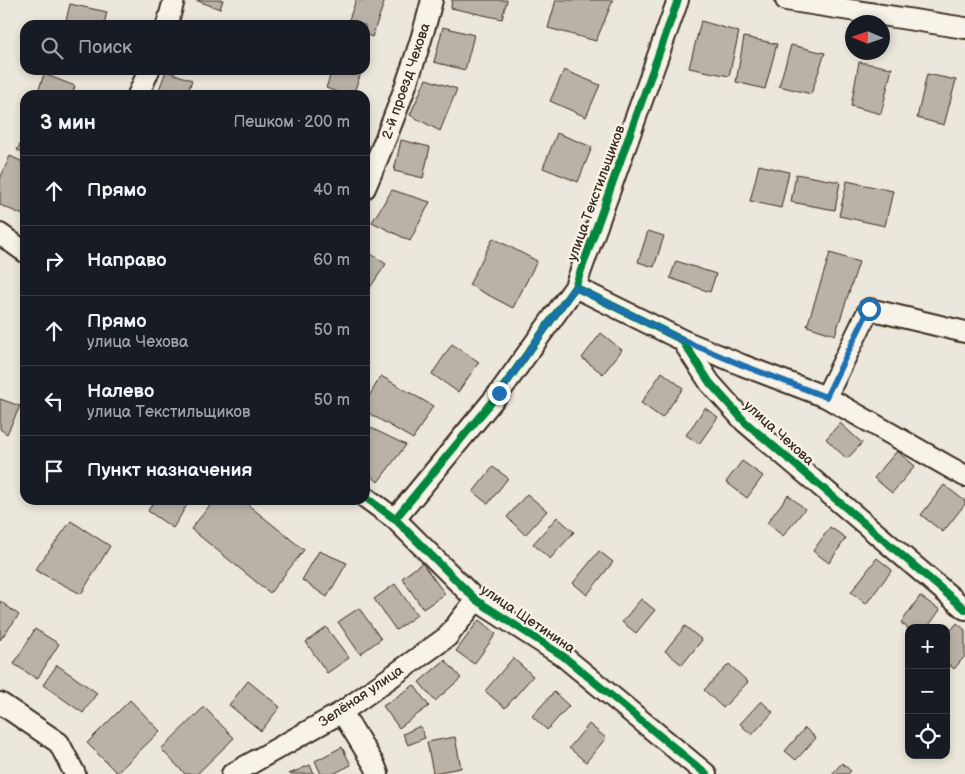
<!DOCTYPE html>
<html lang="ru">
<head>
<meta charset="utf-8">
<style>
  :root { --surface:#171b24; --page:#20242c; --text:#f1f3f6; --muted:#9ea1a6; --line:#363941 }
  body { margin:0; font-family:"Balsamiq Sans",sans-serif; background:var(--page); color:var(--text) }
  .controls { position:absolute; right:15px; bottom:15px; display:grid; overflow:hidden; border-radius:10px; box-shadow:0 2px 8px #0003 }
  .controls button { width:45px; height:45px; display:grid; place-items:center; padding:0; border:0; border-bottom:1px solid var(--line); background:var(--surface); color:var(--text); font:25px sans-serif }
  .compass { position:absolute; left:845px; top:15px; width:45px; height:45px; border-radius:50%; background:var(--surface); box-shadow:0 2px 8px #0003; rotate:272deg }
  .stop { position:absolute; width:15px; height:15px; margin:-11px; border:4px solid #1f6fb2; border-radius:50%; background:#fff }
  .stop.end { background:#1f6fb2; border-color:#fff; box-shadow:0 1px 5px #0008 }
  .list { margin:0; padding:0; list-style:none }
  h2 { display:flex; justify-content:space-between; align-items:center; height:65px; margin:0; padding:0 20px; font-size:21px }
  h2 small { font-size:16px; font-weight:400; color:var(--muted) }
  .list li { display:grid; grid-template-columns:32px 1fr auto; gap:15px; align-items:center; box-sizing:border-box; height:70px; padding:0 20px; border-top:1px solid var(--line) }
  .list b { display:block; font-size:19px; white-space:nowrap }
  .list p { margin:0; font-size:16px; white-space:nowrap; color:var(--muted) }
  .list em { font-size:16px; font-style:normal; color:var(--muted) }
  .icon { flex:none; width:28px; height:28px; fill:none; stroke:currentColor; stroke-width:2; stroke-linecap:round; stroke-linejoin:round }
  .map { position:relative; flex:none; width:965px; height:774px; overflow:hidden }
  .search { position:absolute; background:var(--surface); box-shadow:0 2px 8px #0003; left:20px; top:20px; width:350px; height:55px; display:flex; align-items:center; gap:12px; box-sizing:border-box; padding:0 18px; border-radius:15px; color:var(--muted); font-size:19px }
  .panel { position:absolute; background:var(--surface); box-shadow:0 2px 8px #0003; left:20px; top:90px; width:350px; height:415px; border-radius:15px }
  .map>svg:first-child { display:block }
  .building { fill:#bab2a7; stroke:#3b2a1e }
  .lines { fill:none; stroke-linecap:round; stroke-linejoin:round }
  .minor-casing { stroke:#3b2a1e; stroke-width:24 }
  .minor { stroke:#f7f3e8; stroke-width:20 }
  .cycleway-casing { stroke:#f7f3e8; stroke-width:11 }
  .cycleway { stroke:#00873e; stroke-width:8 }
  .route { stroke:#1f6fb2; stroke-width:6 }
  .labels { text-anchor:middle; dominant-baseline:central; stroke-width:4.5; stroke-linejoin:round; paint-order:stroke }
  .street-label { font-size:14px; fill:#3b2a1e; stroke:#f7f3e8 }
</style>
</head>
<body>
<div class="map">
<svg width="965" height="774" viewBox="0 0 965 774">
  <rect width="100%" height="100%" fill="#ece7dc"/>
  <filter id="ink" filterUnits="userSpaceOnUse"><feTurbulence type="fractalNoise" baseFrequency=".02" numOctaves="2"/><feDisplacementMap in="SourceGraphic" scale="10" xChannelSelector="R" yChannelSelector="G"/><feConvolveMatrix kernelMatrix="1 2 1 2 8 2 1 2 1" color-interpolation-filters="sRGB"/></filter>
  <g filter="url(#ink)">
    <path class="building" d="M195,0H223L220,9Z
      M356,0H385L372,37L365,34V25H347Z
      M452,0H507L502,19L451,8Z
      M556,0H613L596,41L548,28Z
      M70,4L107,12L104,25H65Z
      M701,21L739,32L729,76L689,68Z
      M443,27L474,35L465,70L434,62Z
      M744,37L777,44L765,89L736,82Z
      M791,45L825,53L811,94L779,86Z
      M859,62L892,68L881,114L851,106Z
      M332,70H362L353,95H345L326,88Z
      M564,70L600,85L586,117L550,101Z
      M166,71L192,80L187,95H157Z
      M44,74L75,86L72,95H37Z
      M927,74L956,80L944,125L917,118Z
      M426,79L457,89L440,131L410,115Z
      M557,133L592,147L578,182L543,168Z
      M25,136V153L17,150Z
      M401,140L430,147L423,178L394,171Z
      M10,156L25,163V212L23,215L0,205V179Z
      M759,165L789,172L781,208L750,201Z
      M796,174L840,182L835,210L791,202Z
      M847,181L893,191L885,226L839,216Z
      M392,190L430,202L410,241L372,222Z
      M648,231L664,236L654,267L638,262Z
      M493,238L537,261L513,308L469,285Z
      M365,250L386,264L367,292L365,290Z
      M830,253L859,262L835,335L807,326Z
      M676,261L716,274L710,292L670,278Z
      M601,333L622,350L603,374L582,358Z
      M452,344L479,362L458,392L432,374Z
      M662,372L683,388L662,418L641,403Z
      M381,376L433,406L413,439L365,411V403Z
      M0,399L20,406L7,434L0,429Z
      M705,408L718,417L699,444L686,435Z
      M840,423L862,443L847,459L826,439Z
      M371,428L406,445L378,482L365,470V434Z
      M897,451L915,466L892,493L874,478Z
      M742,461L763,476L747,498L726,482Z
      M493,467L508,478L488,504L473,492Z
      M944,485L965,501V504L943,532L921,515Z
      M527,494L547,511L525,535L507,517Z
      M788,495L805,509L783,536L767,523Z
      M154,500H190L173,528L148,511Z
      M214,500H242L304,550L270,593L191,529Z
      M557,517L574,532L550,559L533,544Z
      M71,521L110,546L81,594L35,570Z
      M830,527L846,538L829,563L813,551Z
      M319,551L347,563L327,597L302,580Z
      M599,551L613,562L587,595L573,583Z
      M877,558L892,570L866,604L851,592Z
      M422,563L445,594L423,609L402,578Z
      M395,584L417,615L396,630L374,599Z
      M920,596L940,610L927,628L909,629L901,623Z
      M641,599L655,610L636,633L622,622Z
      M0,601L19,615L0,640Z
      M359,608L381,639L360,654L338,622Z
      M479,620L496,634L474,664L456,651Z
      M957,623L965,630V656L954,669L946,662V636Z
      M685,626L702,640L682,665L665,651Z
      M326,627L349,658L327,673L306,642Z
      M35,629L59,644L37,679L14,664Z
      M513,658L533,676L505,708L485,691Z
      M445,660L461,678L435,701L419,682Z
      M729,664L748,682L723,708L704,690Z
      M57,665L97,693L83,713L43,685Z
      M248,681L280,707L261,731L229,705Z
      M414,685L429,706L399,728L383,706Z
      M554,692L569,706L547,730L532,716Z
      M130,700L160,731L117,773L87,743Z
      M761,701L773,712L752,735L740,724Z
      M204,707L234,738L197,774H185L161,749Z
      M589,724L606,738L586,762L569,748Z
      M420,726L425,738L408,745L403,734Z
      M805,728L816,738L796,760L785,751Z
      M455,737L461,768L433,773L427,742Z
      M342,747L351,765L333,774H321L315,761Z
      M842,763L851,771L848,774H832Z
      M310,765L314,774H289Z"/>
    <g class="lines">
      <g class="minor-casing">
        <path id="minor" d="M786,0L965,28
          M167,25L174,0
          M138,95L149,70
          M365,188C391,128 416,64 432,0
          M0,234L25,252
          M575,287L682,340L710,383L745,422L965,609
          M682,340L742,365L826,397L965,476
          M826,397L869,309L965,332
          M365,497L395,519L476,600L563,656L706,774
          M395,519L499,393L575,287L678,0
          M0,703L59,743L75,774
          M342,712L375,766L378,774
          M232,774L342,712L447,637L476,600"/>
      </g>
      <use href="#minor" class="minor"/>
      <g class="cycleway-casing">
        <path id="cycleway" d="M575,287L682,340L710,383L745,422L965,609
          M365,497L395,519L476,600L563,656L706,774
          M395,519L499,393L575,287L678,0"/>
      </g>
      <use href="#cycleway" class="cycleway"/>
    </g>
  </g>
  <g class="lines" filter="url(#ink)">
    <path class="route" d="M499,393L575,287L682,340L742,365L826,397L869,309"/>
  </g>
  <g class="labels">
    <g class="street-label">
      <text transform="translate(406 81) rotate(-71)">2-й проезд Чехова</text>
      <text transform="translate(596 193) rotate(-70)">улица Текстильщиков</text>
      <text transform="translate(779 433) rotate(42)">улица Чехова</text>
      <text transform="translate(528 619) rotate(34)">улица Щетинина</text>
      <text transform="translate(361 696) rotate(-34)">Зелёная улица</text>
    </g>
  </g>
</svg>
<div class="controls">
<button>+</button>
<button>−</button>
<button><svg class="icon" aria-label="locate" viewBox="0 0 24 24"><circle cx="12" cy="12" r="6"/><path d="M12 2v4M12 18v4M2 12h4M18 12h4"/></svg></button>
</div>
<svg class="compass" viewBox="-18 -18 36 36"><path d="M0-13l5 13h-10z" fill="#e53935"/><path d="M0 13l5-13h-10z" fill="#9ea1a6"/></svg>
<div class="stop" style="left:869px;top:309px"></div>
<div class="stop end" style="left:499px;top:393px"></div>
<div class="search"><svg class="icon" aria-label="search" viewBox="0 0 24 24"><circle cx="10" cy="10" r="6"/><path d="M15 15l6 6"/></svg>Поиск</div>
<section class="panel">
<h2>3 мин<small>Пешком · 200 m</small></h2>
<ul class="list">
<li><svg class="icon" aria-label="ahead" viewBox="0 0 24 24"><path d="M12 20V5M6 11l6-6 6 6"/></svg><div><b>Прямо</b></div><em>40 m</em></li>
<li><svg class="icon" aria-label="right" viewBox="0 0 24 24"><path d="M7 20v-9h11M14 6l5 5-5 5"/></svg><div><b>Направо</b></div><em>60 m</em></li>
<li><svg class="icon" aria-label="ahead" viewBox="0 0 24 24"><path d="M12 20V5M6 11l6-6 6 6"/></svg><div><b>Прямо</b><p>улица Чехова</p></div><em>50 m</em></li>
<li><svg class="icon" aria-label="left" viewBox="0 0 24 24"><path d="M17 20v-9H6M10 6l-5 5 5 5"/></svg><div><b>Налево</b><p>улица Текстильщиков</p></div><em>50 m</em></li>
<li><svg class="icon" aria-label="arrive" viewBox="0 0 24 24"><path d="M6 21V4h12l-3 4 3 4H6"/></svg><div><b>Пункт назначения</b></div></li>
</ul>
</section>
</div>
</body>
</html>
